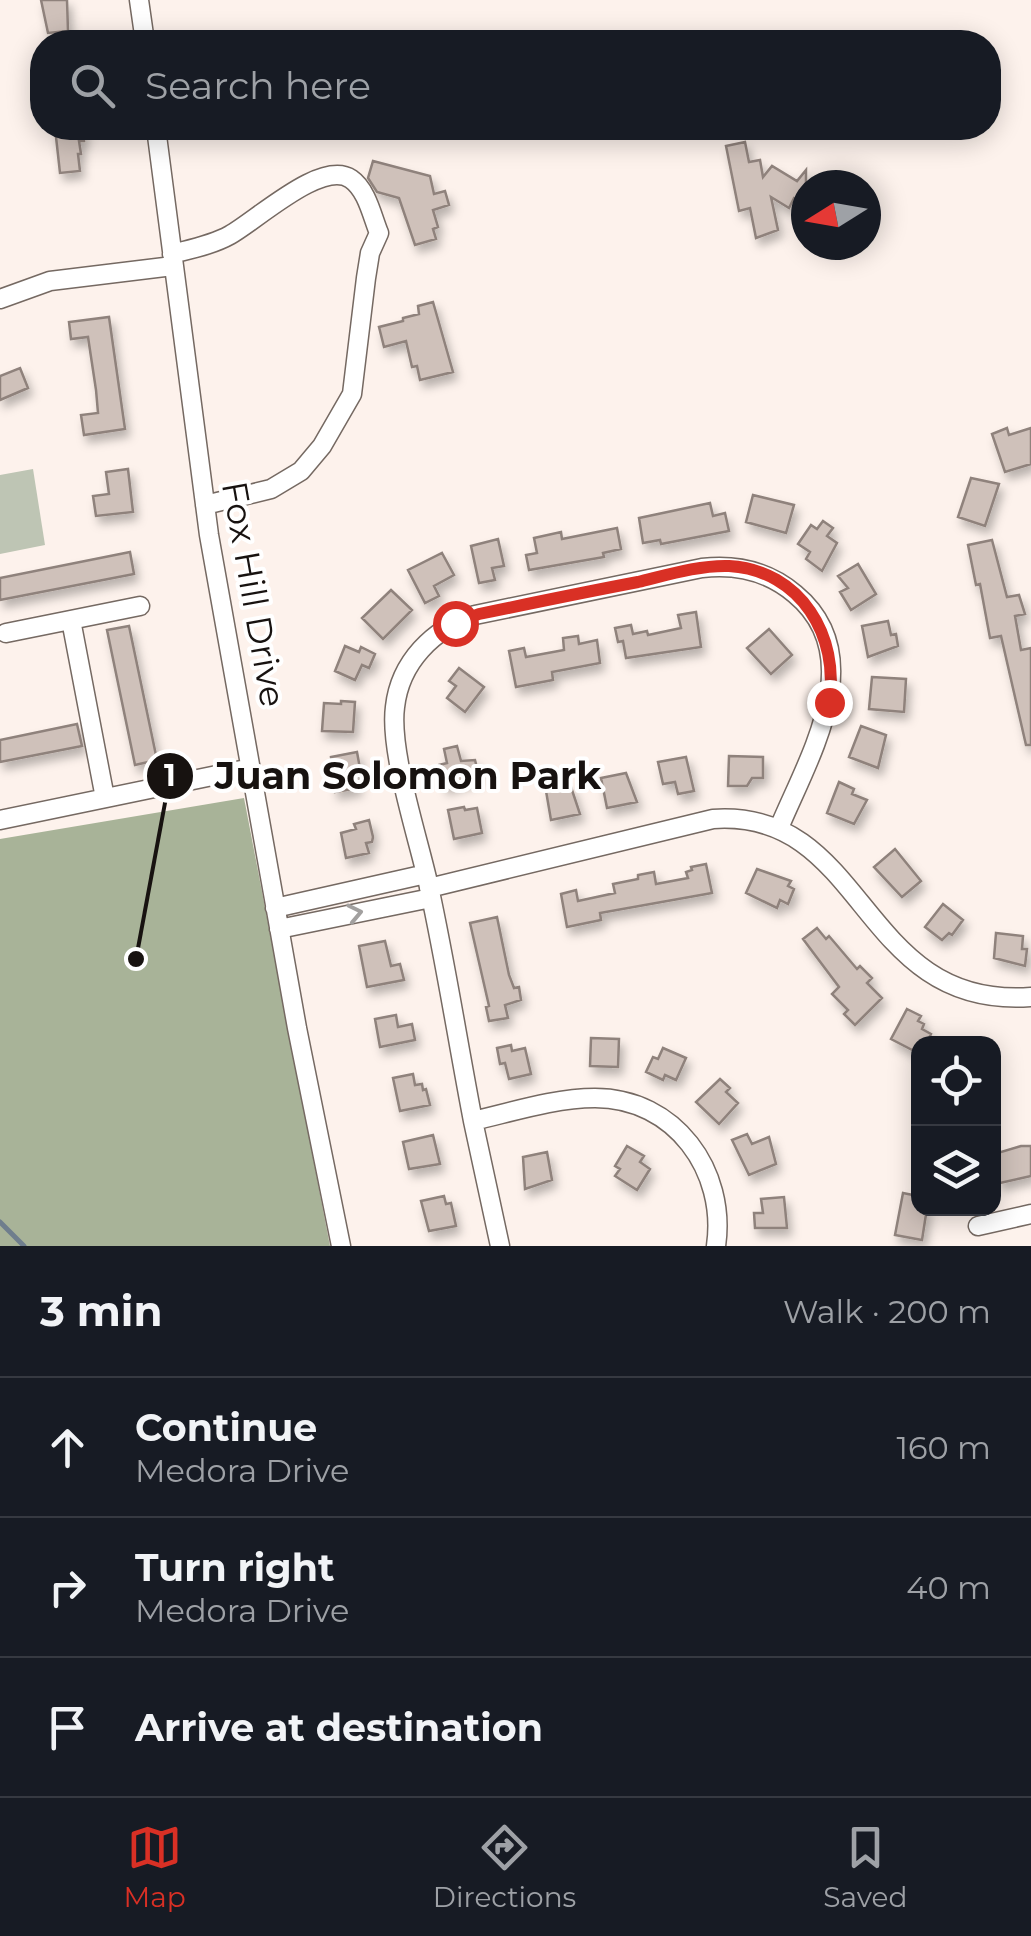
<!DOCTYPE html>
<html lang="en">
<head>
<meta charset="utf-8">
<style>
  :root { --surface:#171b24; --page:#242831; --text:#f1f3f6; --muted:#9ea1a6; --line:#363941; --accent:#d93025 }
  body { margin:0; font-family:Montserrat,sans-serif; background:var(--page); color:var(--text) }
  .controls { position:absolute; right:30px; bottom:30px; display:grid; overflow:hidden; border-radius:20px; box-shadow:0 5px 25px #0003 }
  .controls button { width:90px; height:90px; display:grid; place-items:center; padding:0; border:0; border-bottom:2px solid var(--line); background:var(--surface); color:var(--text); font:50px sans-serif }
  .compass { position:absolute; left:791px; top:170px; width:90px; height:90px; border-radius:50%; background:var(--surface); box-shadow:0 5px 25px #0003; rotate:259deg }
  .stop { position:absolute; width:30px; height:30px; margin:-22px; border:8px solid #d93025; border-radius:50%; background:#fff }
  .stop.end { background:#d93025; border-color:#fff; box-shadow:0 2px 10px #0008 }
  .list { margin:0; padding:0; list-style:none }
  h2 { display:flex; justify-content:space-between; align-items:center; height:130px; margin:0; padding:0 40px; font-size:42px }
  h2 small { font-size:32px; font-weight:400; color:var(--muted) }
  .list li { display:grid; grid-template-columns:65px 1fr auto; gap:30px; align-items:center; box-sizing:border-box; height:140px; padding:0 40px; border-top:2px solid var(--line) }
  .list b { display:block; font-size:38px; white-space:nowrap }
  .list p { margin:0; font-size:32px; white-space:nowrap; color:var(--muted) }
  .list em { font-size:32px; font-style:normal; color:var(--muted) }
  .icon { flex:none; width:55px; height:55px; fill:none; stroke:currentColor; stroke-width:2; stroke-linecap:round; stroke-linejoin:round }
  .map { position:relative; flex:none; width:1031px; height:1246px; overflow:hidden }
  .search { position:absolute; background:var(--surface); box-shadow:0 5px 25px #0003; left:30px; right:30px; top:30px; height:110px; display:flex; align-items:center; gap:25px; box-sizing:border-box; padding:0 35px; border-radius:40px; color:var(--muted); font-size:38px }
  .sheet { height:550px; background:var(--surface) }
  nav { display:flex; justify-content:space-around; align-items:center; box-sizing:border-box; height:140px; border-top:2px solid var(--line); background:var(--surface); font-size:28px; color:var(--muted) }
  nav a { display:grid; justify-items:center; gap:5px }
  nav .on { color:var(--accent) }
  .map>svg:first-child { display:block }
  .green { fill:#bec5b4 }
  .forest { fill:#a8b398 }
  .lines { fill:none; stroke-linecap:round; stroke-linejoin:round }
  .stream { stroke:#6f7e8d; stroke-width:5 }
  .building { fill:#cfc1ba; stroke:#8f827c; stroke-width:2.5; filter:url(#shadow) }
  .minor-casing { stroke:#756962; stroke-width:21 }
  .minor { stroke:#fff; stroke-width:18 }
  .oneway { stroke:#a2a09f }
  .route { stroke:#d93025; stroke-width:12 }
  .labels { text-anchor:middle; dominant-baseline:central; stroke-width:8; stroke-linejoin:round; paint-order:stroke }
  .street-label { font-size:35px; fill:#171210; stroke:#fff }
  .leader { fill:none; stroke:#171210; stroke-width:4 }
  .callout-dot { fill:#171210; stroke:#fff; stroke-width:4 }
  .mark-label { font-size:30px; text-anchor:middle; font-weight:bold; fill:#fff }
  .callout-label { font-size:38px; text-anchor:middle; font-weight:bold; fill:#171210; stroke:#fff; stroke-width:8; stroke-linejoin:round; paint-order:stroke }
</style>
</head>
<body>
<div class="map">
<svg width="1031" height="1246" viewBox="0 0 1031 1246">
  <defs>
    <filter id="shadow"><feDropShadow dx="4" dy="7" stdDeviation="5" flood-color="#0004"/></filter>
  </defs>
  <rect width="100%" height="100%" fill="#fdf2ec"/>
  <path class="green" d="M33,469L45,545L0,554V475Z"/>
  <path class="forest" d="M244,798L330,1246H0V839Z"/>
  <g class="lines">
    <path class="stream" d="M0,1222L24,1246"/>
  </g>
  <path class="building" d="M41,0H67L68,31L48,33Z
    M55,128H83L84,141H79L81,154H78L80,171L60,173Z
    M745,142L749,162L760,160L763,177L772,166L797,181L806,170V195L801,201L794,198L789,208L771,197L778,230L756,238L750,208L739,211L726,146Z
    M373,161L430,176L434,194L445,191L449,205L433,210L438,227L433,229L436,239L415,245L399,198L377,192L368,178Z
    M433,302L453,372L420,380L417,366L412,367L406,341L384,347L379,327L403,321V318L419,314L418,306Z
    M109,317L125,429L84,435L81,415L98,413L96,390L88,337L71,339L69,322Z
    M20,368L28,388L0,400V376Z
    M1007,428L1009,435L1031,428V464L1005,472L992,434Z
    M128,469L133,512L96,516L93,496L109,494L106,472Z
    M971,478L999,484L985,526L958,517Z
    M753,495L794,505L786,533L746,522Z
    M710,503L713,516L725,513L729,531L661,544L660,540L643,543L639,518Z
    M823,521L833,528L827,536L837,543L822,571L806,559L810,552L798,544L811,525L817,529Z
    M617,528L621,549L603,553L604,557L529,570L526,555L537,553L534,538L561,532L562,539Z
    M498,539L504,566L492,568L495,580L479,583L471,546Z
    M992,540L1007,597L1019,595L1025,614L1015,616L1021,650L1031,648V745H1026L1001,636L990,638L980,584L976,585L968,545Z
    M130,552L134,574L0,600V578Z
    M442,553L454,575L434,586L439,596L425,603L408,570Z
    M858,564L876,594L851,610L840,592L848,588L838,576Z
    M391,590L412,610L383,639L362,618Z
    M696,612L701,647L626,658L623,641L618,642L615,628L631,625L633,634L647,631L648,635L681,628L678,615Z
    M888,621L891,635L896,634L898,646L868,657L862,626Z
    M129,626L157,760L135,765L107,630Z
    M769,629L792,655L771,674L747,648Z
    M578,636L579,644L597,640L600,663L552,672L553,680L516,687L509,651L524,648L526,657L564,650L563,638Z
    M345,646L359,652L361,647L375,654L369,668L362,665L355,680L335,671Z
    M459,668L484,687L465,712L447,698L456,686L449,681Z
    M872,677L906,679L904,712L869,709Z
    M341,701L355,702L353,732L322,731L324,703L341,704Z
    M77,724L82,746L0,762V740Z
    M861,726L886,735L878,768L849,757Z
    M457,746L461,761L475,760L479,776L444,787L439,765L447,763L444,749Z
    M357,752L361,774L355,775L358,788L335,792L331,757Z
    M729,756L763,757V778H752L747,786H728Z
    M686,757L694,791L678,794L675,782L663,784L658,762Z
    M626,773L637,802L607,808L601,778Z
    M839,782L854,789L852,794L867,800L854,824L827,813Z
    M571,787L580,814L551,820L546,791Z
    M464,807L465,810L477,808L482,833L454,839L448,810Z
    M369,820L373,837L372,842L366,843L369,853L346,858L341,833L356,829L354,824Z
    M895,849L921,881L902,897L874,867Z
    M706,864L712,893L600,913L601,920L567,927L561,894L576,890L578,901L615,893L613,884L638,879V875L654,872L656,884L688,878L686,872L692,870L691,867Z
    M757,869L791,881L788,886L794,889L788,904L780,900L777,908L746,893Z
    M943,904L963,920L952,935L949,933L942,940L925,927Z
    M497,917L509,975L514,988L519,987L521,1000L505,1005L508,1018L489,1021L486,1007L489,1006L470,923Z
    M817,928L826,939L829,936L857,969L860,966L872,978L867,983L882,998L855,1025L844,1014L848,1010L832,994L839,987L803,939Z
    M996,933L1023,936L1022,949H1027L1025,966L994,958Z
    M385,941L391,966L400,964L404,980L367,987L359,946Z
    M907,1009L921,1016L918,1021L924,1024L922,1029L931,1034L926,1044H918V1053L891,1039Z
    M396,1015L398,1027L412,1024L415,1040L380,1047L375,1019Z
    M591,1038L619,1039L618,1067L590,1066Z
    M511,1045L512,1051L525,1048L531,1074L509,1079L505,1063L500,1064L497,1048Z
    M663,1048L686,1058L676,1080L665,1075L663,1080L646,1072L653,1057L658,1059Z
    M413,1074L415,1085L422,1084L423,1090L426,1089L430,1105L400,1111L393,1078Z
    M720,1079L730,1088L726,1092L738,1103L719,1124L696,1102Z
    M747,1134L752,1144L769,1137L776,1164L749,1175L732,1140Z
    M433,1135L440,1164L409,1169L403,1142Z
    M627,1146L644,1156L640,1162L650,1169L637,1190L615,1176L620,1169L615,1166Z
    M1021,1146H1031V1176L1000,1183L994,1154Z
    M547,1152L552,1180L525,1189L523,1157Z
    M903,1193L918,1196V1208H927L922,1240L895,1235Z
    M444,1196L446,1204L451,1203L456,1226L429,1231L421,1201Z
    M784,1197L787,1228H755L754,1213H763L761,1199Z"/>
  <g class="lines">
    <g class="minor-casing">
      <path id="minor" d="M139,0L145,42
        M156,128L209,535L297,1028L341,1246
        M172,254C191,249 212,245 230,235C257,220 322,159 351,179C367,190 372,216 379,233L370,253L366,278L352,394L322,446L301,471L271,489L205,505
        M0,299L50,281L173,266
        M71,620L105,798
        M6,633L140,606
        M0,820L251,768
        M429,888L713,819C868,808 858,1010 1031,997
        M275,908L426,874
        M279,929L431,898
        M473,1121C458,1043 446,965 429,887C419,840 389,752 395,707C400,662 433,629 475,615L702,568C737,564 768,571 795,594C871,657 808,758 779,828
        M978,1226L1031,1214
        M500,1246L473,1121C512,1112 555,1098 595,1098C675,1098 727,1171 716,1246"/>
    </g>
    <use href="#minor" class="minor"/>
  </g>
  <defs><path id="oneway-chevron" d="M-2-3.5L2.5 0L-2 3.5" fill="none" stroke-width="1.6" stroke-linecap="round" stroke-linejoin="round" transform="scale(2.5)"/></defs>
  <use class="oneway" href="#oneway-chevron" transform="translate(355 913) rotate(-12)"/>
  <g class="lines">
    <path class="route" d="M455,623L479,614C532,603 585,592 638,582C667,575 699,565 729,566C801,570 840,637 829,702"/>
  </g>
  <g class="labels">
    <g class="street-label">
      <text transform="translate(254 594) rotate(80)">Fox Hill Drive</text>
    </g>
  </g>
  <path class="leader" d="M136 959L170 776"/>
  <g class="callout-dot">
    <circle cx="136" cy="959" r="10"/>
    <circle cx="170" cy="776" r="25"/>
  </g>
  <g class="mark-label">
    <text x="170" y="786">1</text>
  </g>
  <g class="callout-label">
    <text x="408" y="789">Juan Solomon Park</text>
  </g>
</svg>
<div class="controls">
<button><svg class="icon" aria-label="locate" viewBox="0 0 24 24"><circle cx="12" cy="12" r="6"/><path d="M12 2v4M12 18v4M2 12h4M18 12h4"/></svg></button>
<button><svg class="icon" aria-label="layers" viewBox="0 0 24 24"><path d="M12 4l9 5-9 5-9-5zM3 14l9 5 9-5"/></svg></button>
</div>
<svg class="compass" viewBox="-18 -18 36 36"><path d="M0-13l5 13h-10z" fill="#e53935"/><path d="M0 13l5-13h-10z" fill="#9ea1a6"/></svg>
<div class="stop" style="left:455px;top:623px"></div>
<div class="stop end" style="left:829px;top:702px"></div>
<div class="search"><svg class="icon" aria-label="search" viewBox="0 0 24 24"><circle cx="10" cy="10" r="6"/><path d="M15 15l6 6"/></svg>Search here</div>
</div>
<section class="sheet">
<h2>3 min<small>Walk · 200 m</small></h2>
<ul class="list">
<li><svg class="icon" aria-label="ahead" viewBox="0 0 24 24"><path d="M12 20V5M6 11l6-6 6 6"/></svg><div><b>Continue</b><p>Medora Drive</p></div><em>160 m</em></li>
<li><svg class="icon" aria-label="right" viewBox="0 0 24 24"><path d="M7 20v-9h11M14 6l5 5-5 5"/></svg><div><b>Turn right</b><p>Medora Drive</p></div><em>40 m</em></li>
<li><svg class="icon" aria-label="arrive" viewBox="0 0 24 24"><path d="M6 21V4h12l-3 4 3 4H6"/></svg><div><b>Arrive at destination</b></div></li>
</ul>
</section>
<nav>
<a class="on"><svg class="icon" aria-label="map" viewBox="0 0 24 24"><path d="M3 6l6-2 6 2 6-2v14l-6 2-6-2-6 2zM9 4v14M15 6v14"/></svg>Map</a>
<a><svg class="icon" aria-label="directions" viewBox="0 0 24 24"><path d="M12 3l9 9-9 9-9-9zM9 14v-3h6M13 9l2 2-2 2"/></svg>Directions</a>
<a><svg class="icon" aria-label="saved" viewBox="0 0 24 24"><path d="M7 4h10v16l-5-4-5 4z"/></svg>Saved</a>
</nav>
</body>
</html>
